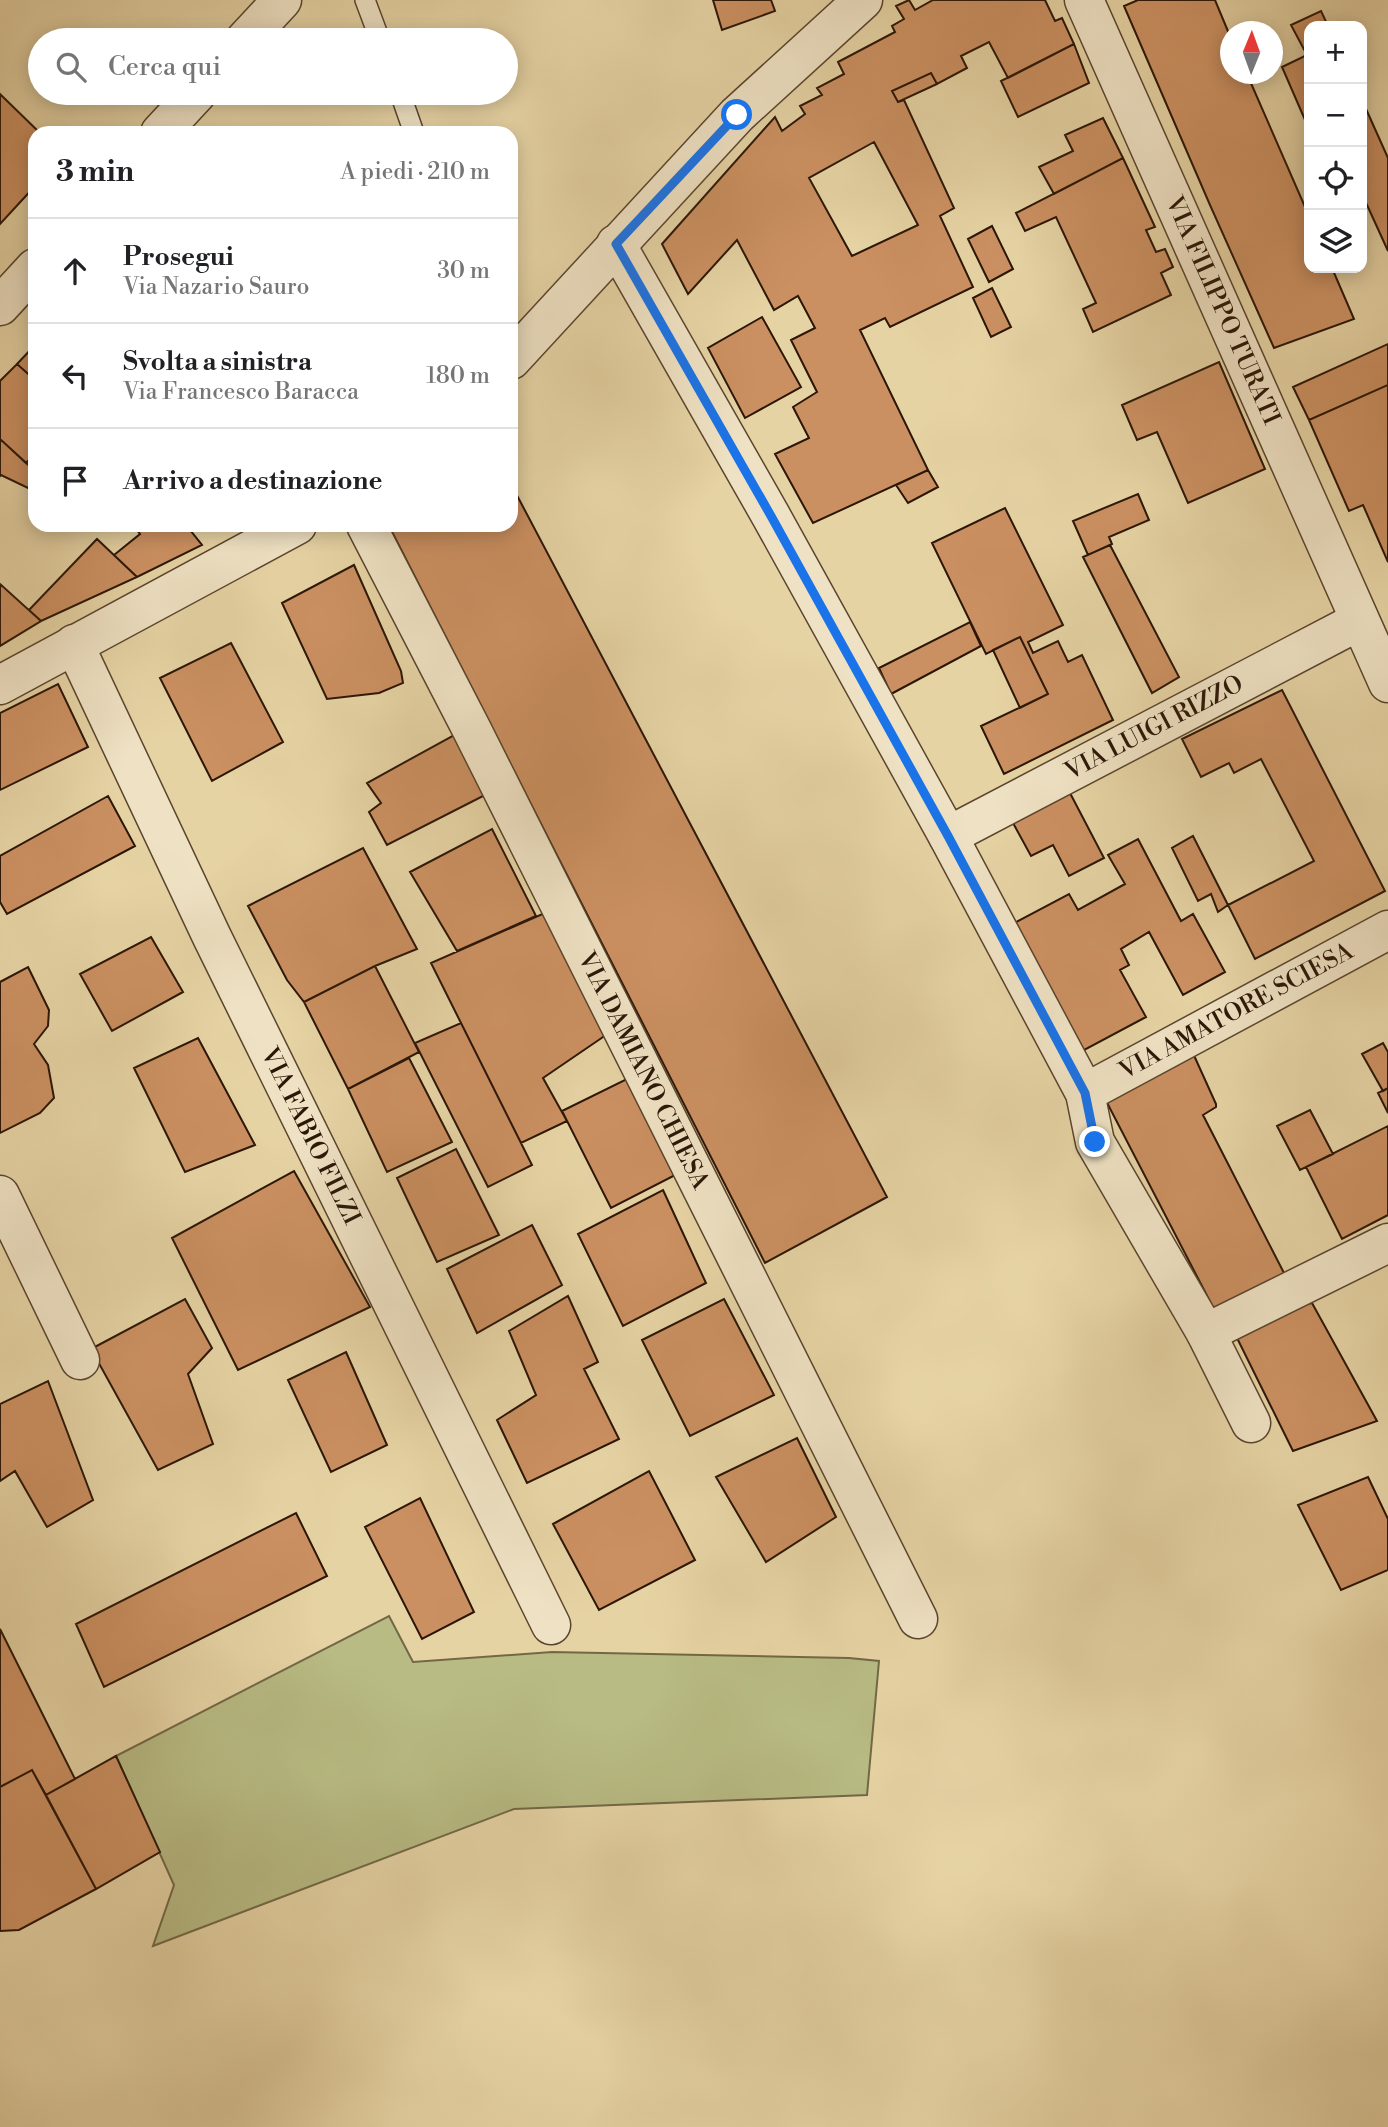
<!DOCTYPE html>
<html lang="it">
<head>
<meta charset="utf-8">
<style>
  :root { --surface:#fff; --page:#f6f6f6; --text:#202124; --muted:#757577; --line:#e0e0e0 }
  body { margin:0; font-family:"Libre Bodoni",serif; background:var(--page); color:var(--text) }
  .controls { position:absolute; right:21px; top:21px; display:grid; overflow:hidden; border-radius:14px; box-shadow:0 4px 18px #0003 }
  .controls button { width:63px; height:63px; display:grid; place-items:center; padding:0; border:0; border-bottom:2px solid var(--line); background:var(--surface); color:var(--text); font:35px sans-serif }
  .compass { position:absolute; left:1220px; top:21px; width:63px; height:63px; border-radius:50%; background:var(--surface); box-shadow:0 4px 18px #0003; rotate:1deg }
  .stop { position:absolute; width:21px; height:21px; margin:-16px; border:5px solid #1a73e8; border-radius:50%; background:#fff }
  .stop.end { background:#1a73e8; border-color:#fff; box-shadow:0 2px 7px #0008 }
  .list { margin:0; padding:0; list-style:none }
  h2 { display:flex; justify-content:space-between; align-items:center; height:91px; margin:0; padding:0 28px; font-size:30px }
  h2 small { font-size:23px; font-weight:400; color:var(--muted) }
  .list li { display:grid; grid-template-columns:46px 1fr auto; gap:21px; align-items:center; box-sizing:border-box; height:105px; padding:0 28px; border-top:2px solid var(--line) }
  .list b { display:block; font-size:26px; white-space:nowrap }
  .list p { margin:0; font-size:23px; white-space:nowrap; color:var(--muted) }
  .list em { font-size:23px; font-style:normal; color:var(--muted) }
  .icon { flex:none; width:38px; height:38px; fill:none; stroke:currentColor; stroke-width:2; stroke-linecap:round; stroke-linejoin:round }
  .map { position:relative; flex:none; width:1388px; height:2127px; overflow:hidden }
  .search { position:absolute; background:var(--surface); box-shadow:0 4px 18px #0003; left:28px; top:28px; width:490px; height:77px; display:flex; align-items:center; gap:18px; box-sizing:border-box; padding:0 24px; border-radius:38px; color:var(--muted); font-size:26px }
  .panel { position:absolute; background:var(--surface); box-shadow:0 4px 18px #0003; left:28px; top:126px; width:490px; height:406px; border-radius:21px }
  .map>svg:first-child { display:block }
  .green { fill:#b8bb84; stroke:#726846; stroke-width:2 }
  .building { fill:#cb9061; stroke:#2b1607; stroke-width:2; fill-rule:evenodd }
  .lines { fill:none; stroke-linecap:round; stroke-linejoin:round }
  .service-casing { stroke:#5a452e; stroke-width:22 }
  .minor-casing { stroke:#5a452e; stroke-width:41 }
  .tertiary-casing { stroke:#5a452e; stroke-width:41 }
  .service { stroke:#efe2c4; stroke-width:19 }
  .minor { stroke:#efe2c4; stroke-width:38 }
  .tertiary { stroke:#efe2c4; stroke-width:38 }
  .route { stroke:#1a73e8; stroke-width:9 }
  .labels { text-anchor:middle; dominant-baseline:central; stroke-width:7; stroke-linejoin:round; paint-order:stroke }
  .street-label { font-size:24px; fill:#2b1607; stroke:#efe2c4 }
</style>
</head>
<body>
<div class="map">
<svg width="1388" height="2127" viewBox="0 0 1388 2127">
  <rect width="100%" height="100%" fill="#e6d3a4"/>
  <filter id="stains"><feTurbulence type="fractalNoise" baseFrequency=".00286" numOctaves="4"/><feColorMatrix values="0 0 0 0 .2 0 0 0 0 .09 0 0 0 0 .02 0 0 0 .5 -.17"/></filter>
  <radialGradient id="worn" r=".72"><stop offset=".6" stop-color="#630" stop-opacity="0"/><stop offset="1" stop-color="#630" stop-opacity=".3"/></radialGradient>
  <path class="green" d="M389,1616L413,1662L552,1652L849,1658L879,1661L867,1795L514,1809L153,1946L174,1885L116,1756Z"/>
  <path class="building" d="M713,0H771L775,11L722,30Z
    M909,0L915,10L933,0H1045L1055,21L1062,18L1074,44L1008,78L989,42L961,56L967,68L937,84L931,73L892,91L898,102L904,100L954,208L940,216L973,287L890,327L885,318L860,330L928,470L813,523L775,454L809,438L793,407L817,392L791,340L815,328L798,296L774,310L737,240L688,294L662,244L775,117L782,131L805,114L800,106L822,95L817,88L844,74L838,62L895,32L892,26L904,19L896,6ZM874,142L918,225L852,256L809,178Z
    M1138,0H1215L1230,36V74H1247L1309,216V268H1332L1354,319L1274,348L1210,205L1124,6Z
    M1321,11L1328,26H1309V129L1282,67L1307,55L1291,25Z
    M1074,44L1089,83L1018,117L1001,81Z
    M931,73L937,84L898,102L892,91Z
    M0,94L40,133H35V186L0,224Z
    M1362,100L1388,158V251L1362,194Z
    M1103,118L1123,158L1054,194L1039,167L1073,151L1065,135Z
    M1123,158L1155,227L1146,230L1156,252L1165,249L1173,267L1161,273L1171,295L1093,332L1083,309L1096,303L1056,217L1025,231L1016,213Z
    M992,226L1013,269L989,282L968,239Z
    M992,288L1011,327L991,337L973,298Z
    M762,317L801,387L745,418L708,348Z
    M1388,344V385L1309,420L1293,387Z
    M35,345V380L17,364Z
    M1219,362L1265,469L1188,503L1157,432L1137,440L1122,405Z
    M17,364L35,380V454L26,463L0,439V381Z
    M1388,385V562L1363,505L1349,511L1309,420Z
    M0,439L35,471V478L28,488L1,475L0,476Z
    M928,470L938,487L908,503L896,485Z
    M511,484L887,1197L765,1263L390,528L395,525H511Z
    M1138,494L1149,520L1109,537L1112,544L1088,555L1073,521Z
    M1005,508L1063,625L1028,642L1033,653L1058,641L1068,662L1082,655L1113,720L1004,774L981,726L1048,694L1020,637L986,654L932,543Z
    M133,525H186L202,545L137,577L114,555L140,534Z
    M97,539L137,577L41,621L29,610Z
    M1110,545L1179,677L1152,693L1083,557Z
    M354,565L401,671L403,683L379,693L327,699L282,603Z
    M0,584L41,621L0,646Z
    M970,622L981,646L891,694L879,668Z
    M1020,637L1048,694L1020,708L993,650Z
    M231,643L283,742L212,781L160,678Z
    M58,684L88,747L0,790V713Z
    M1282,690L1385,891L1255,959L1228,905L1314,861L1261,759L1234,773L1229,763L1201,777L1182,739Z
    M456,734L487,794L387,845L369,812L381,803L367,783Z
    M1070,793L1104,858L1069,876L1053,845L1031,856L1013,823Z
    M108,796L135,846L7,914L0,902V856Z
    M492,829L536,916L457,951L410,872Z
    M1193,836L1228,905L1218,912L1211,894L1198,901L1172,848Z
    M1138,839L1181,921L1193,914L1225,972L1183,995L1149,932L1121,949L1129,965L1120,970L1146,1017L1073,1056L1005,928L1069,894L1078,910L1125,884L1108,855Z
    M363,848L417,949L375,966L304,1002L287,980L248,906Z
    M547,912L606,1035L543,1078L567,1121L521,1143L431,963Z
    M151,937L183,992L112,1031L80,974Z
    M375,966L419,1052L348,1089L304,1002Z
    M28,967L49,1010L48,1026L34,1044L48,1065L54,1098L40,1113L0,1133V982Z
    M461,1023L532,1165L488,1187L415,1043Z
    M198,1038L255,1145L185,1172L134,1068Z
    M1383,1043L1388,1052V1088L1383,1091L1362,1054Z
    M1192,1051L1216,1104V1107L1203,1115L1284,1273L1217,1315L1103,1095Z
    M409,1058L452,1142L387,1172L348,1089Z
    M637,1074L685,1170L611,1208L562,1111Z
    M1388,1088V1113L1378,1093Z
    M1310,1110L1333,1154L1300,1170L1277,1126Z
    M1388,1126V1215L1342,1239L1306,1167Z
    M456,1149L499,1235L437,1262L397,1178Z
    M294,1171L370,1307L238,1370L172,1238Z
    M663,1190L706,1283L623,1326L578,1234Z
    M532,1225L562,1285L477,1333L447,1269Z
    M568,1296L598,1362L584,1369L619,1439L527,1483L497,1420L536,1395L509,1331Z
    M185,1299L212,1348L188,1374L213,1444L158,1470L91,1349Z
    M724,1299L774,1395L690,1436L642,1340Z
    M1312,1303L1377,1421L1293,1451L1237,1338L1306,1304Z
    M346,1352L387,1445L331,1472L288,1380Z
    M48,1381L93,1500L47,1527L15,1471L0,1481V1404Z
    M797,1438L836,1517L766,1562L716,1477Z
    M649,1471L695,1560L599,1610L553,1524Z
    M1368,1477L1388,1519V1570L1341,1590L1298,1505Z
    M420,1498L474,1612L422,1639L365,1527Z
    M296,1513L327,1576L104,1687L76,1624Z
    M0,1629L75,1779L46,1795L32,1770L0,1787Z
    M116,1756L160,1852L96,1889L46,1795Z
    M32,1770L96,1889L19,1930L0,1931V1787Z"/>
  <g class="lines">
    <g class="service-casing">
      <path id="service" d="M365,0L380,40
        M400,93L414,133"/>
    </g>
    <g class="minor-casing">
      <g id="minor">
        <path id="s1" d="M1084,0L1388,683"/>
        <path d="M616,244L771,516L948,836L1085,1093L1095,1142L1206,1333L1251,1423"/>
        <path d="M511,360L737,115L863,0"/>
        <path id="s2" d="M366,525L472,730L918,1619"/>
        <path id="s3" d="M74,644L212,937L551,1625"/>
        <path d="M0,685L297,525"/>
        <path id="s4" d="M948,836L1359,621"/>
        <path id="s5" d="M1085,1093L1388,930"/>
        <path d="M0,1195L80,1360"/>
        <path d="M1206,1333L1388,1243"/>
      </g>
    </g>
    <g class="tertiary-casing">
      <path id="tertiary" d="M245,40L282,0
        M160,133L197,93
        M0,306L35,268"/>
    </g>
    <use href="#service" class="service"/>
    <use href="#minor" class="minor"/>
    <use href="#tertiary" class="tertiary"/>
  </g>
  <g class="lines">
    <path class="route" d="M737,115L616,244L771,516L948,836L1085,1093L1095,1142"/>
  </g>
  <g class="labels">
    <g class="street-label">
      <text stroke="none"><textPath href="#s1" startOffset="340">VIA FILIPPO TURATI</textPath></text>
      <text stroke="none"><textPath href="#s4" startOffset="233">VIA LUIGI RIZZO</textPath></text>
      <text stroke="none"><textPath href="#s5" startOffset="172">VIA AMATORE SCIESA</textPath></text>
      <text stroke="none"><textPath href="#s2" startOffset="612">VIA DAMIANO CHIESA</textPath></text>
      <text stroke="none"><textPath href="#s3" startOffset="546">VIA FABIO FILZI</textPath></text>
    </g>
  </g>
  <rect width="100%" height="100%" filter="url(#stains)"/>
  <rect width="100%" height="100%" fill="url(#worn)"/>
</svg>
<div class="controls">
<button>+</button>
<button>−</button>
<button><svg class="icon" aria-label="locate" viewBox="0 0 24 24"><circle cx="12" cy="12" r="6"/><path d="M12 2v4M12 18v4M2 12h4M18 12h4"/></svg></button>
<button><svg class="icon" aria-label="layers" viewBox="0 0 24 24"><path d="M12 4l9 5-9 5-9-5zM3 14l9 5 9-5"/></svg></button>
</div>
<svg class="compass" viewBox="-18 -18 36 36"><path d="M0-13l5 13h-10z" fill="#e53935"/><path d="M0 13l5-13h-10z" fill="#757577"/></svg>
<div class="stop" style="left:737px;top:115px"></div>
<div class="stop end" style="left:1095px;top:1142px"></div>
<div class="search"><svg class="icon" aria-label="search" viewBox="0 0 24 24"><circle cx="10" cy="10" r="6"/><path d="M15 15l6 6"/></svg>Cerca qui</div>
<section class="panel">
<h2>3 min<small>A piedi · 210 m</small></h2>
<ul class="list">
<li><svg class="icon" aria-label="ahead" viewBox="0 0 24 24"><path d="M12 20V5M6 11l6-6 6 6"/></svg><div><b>Prosegui</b><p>Via Nazario Sauro</p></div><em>30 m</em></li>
<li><svg class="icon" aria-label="left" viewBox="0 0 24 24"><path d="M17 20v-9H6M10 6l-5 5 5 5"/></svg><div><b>Svolta a sinistra</b><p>Via Francesco Baracca</p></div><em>180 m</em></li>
<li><svg class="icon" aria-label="arrive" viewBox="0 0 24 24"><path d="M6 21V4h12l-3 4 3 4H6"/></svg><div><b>Arrivo a destinazione</b></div></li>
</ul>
</section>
</div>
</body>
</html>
